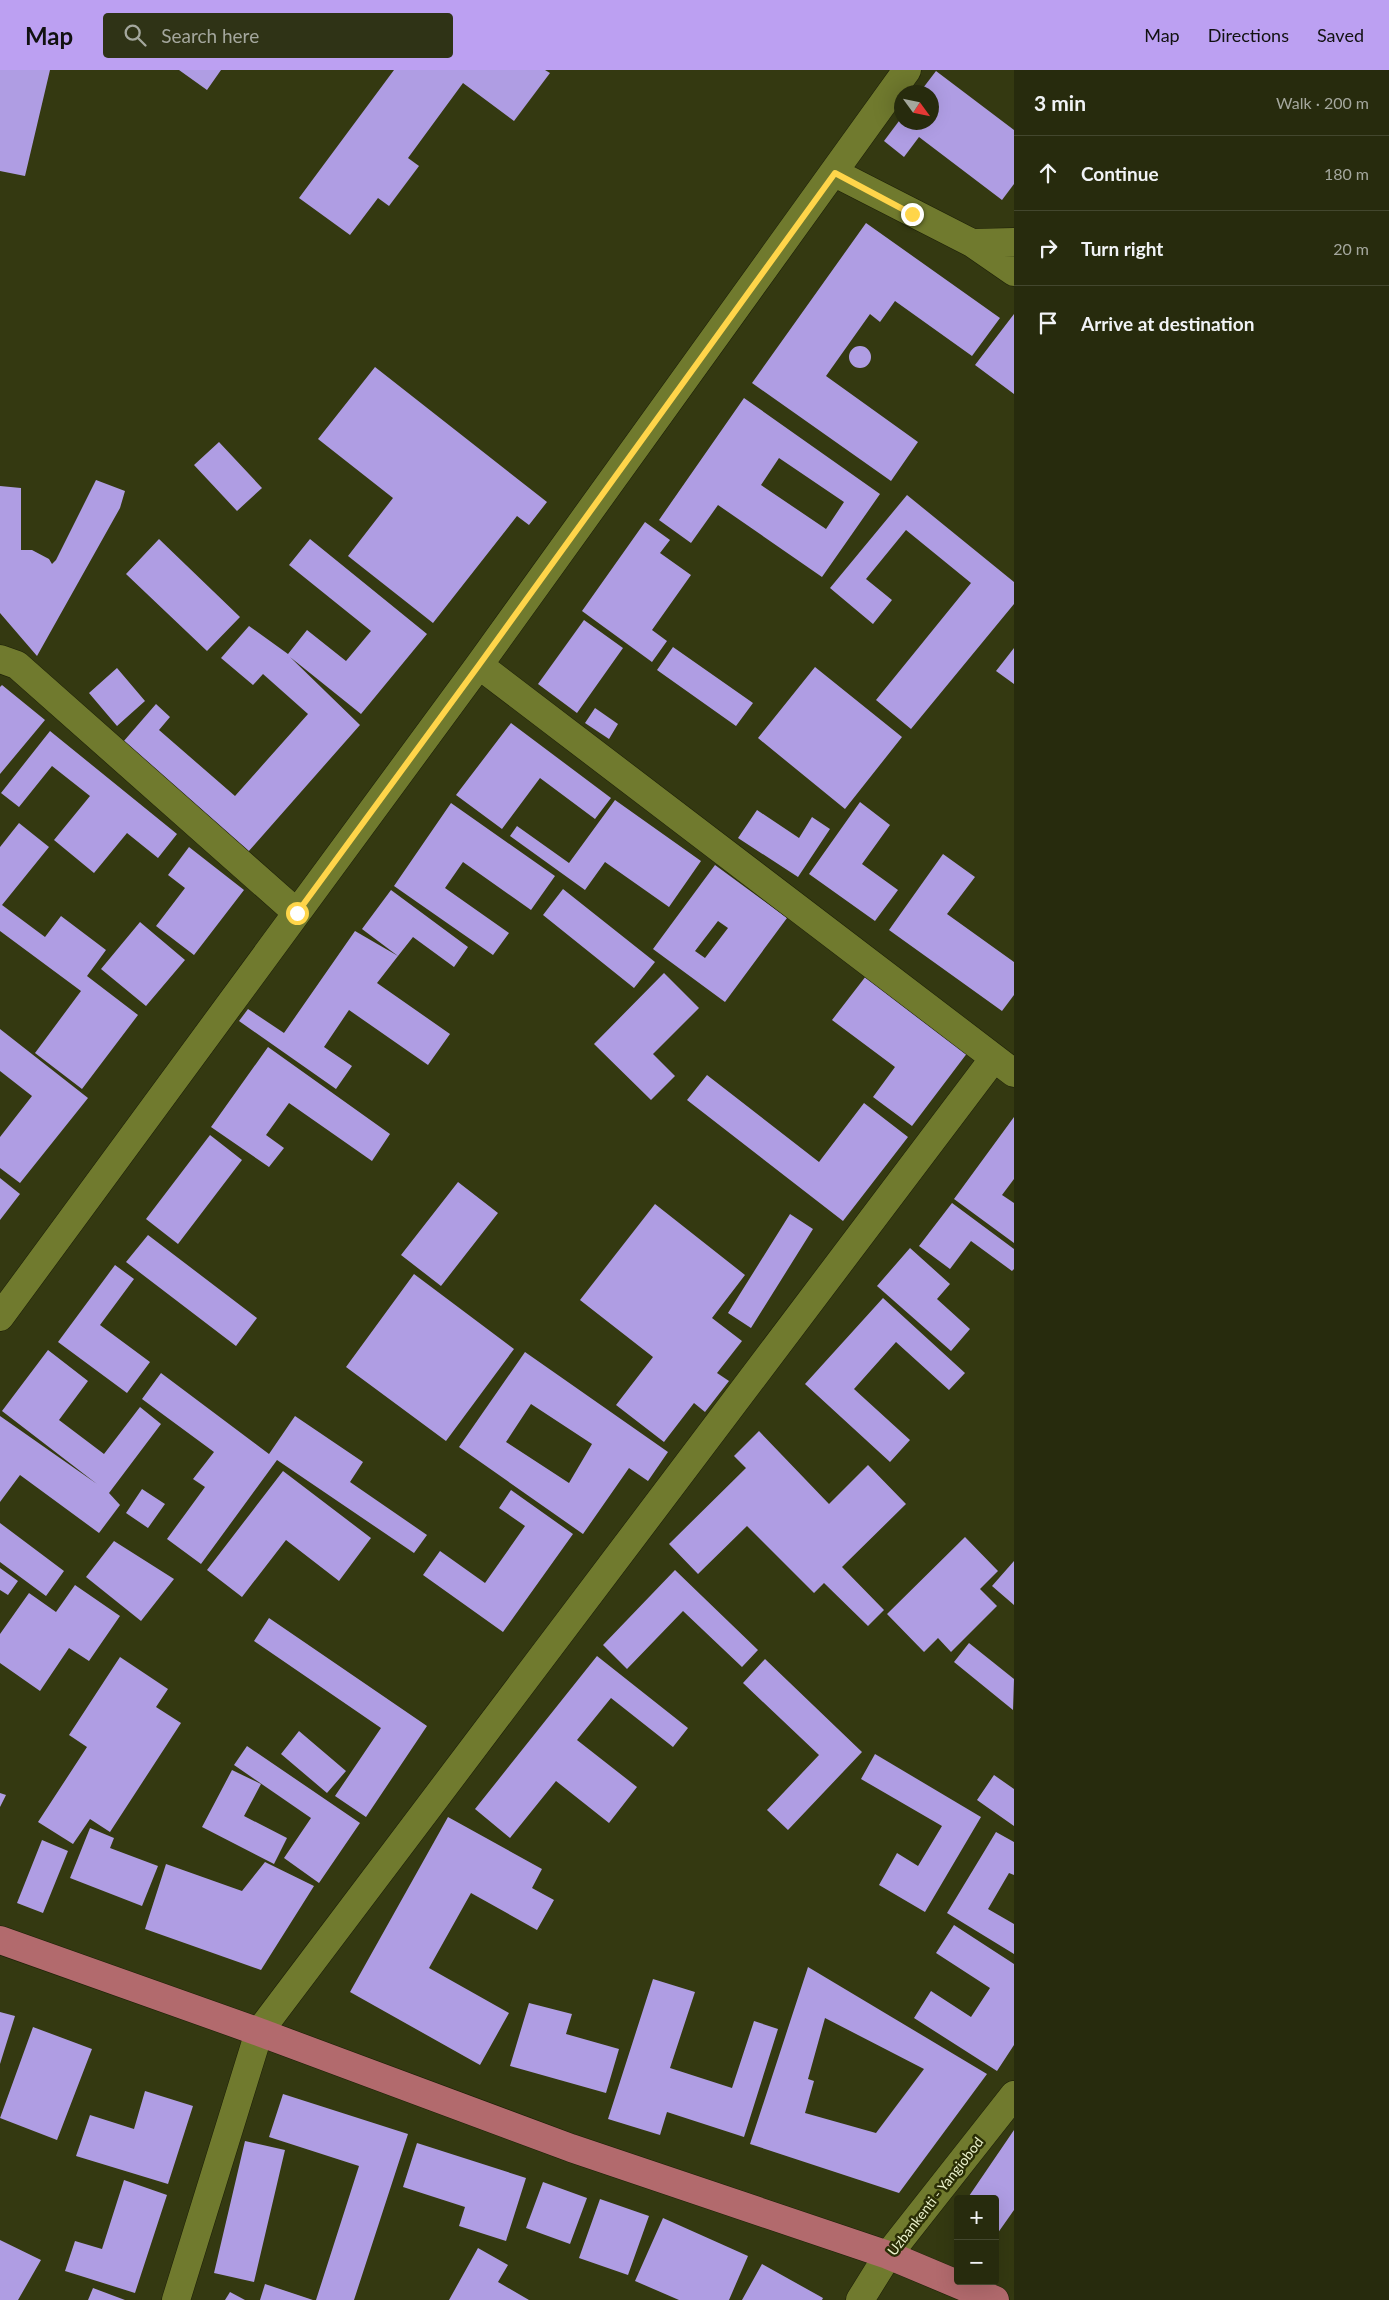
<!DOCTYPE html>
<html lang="en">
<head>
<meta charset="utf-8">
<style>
  :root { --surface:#272b0d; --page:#2f3316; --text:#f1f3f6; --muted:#a4a79d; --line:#43472e; --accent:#bca0f2 }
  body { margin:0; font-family:Lato,sans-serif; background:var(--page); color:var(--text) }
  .controls { position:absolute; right:15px; bottom:15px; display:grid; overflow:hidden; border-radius:5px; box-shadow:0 5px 20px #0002 }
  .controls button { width:45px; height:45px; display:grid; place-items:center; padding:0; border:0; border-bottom:1px solid var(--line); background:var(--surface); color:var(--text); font:25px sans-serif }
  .compass { position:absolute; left:894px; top:15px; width:45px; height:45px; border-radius:50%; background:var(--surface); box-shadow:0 5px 20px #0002; rotate:123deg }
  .stop { position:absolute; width:15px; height:15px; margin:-11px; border:4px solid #ffd54a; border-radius:50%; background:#fff }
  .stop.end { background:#ffd54a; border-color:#fff; box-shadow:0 1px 5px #0008 }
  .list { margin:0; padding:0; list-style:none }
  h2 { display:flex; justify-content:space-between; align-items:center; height:65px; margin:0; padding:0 20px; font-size:21px }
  h2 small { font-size:16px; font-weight:400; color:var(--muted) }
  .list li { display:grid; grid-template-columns:32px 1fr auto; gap:15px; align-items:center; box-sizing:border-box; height:75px; padding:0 20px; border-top:1px solid var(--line) }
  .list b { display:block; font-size:19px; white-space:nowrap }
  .list em { font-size:16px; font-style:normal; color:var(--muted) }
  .icon { flex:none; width:28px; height:28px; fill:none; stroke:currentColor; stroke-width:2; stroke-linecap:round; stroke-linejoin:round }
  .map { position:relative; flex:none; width:1014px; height:2230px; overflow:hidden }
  header { display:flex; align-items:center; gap:30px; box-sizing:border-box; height:70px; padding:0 25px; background:var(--accent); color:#111 }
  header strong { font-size:24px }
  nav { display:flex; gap:28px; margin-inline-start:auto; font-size:18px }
  .search { width:350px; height:45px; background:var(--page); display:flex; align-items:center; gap:12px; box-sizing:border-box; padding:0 18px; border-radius:5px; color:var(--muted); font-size:19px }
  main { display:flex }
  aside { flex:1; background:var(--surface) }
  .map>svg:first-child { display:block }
  .building { fill:#af9de3; fill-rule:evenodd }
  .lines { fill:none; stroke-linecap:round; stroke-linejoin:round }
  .minor-casing { stroke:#1c1f07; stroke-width:29 }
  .major-casing { stroke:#1c1f07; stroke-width:29 }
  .minor { stroke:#707a2e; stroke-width:28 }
  .major { stroke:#b26a6d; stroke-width:28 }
  .route { stroke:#ffd54a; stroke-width:6 }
  .labels { text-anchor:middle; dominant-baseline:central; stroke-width:5; stroke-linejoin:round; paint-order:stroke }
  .street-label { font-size:14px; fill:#eaf1cb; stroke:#2a2e05 }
</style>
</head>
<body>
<header>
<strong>Map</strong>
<div class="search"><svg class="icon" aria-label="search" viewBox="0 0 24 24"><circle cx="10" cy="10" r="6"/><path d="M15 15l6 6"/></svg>Search here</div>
<nav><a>Map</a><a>Directions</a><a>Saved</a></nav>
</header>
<main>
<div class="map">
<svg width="1014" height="2230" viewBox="0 0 1014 2230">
  <rect width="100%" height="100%" fill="#343911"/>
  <path class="building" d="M0,0H50L25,106L0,101Z
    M179,0H221L207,20Z
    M394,0H545L550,3L514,51L463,13L408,88L419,96L389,136L378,128L350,165L299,128Z
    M936,1L1014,60V114L1002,130L919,67L904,87L884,71L902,47V52H932V22H920Z
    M866,153L1000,248L972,286L895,231L880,252L870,244L826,306L918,372L891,411L752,313Z
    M1014,244V324L975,295Z
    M849 287a11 11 0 1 1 22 0a11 11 0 1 1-22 0Z
    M375,297L547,432L529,455L517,446L433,553L348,486L393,428L318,369Z
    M744,328L880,424L822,507L718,435L691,473L659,450ZM779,388L844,432L826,459L761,415Z
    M219,372L262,418L237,441L194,395Z
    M96,410L125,421L120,438L37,586L0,543V416L21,418V480H32L49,489L52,494L56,490Z
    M907,425L1014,512V534L911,659L876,630L971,513L906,460L866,509L892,530L873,554L830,518Z
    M645,452L670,470L660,483L691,505L652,560L667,571L652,592L582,541Z
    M159,469L240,547L207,581L126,504Z
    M310,469L427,564L361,644L290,587L360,655L248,782L123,672L156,634L170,647L159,660L235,726L308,644L263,604L253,615L221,588L249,556L288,584L307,560L346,591L371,561L289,495Z
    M584,550L623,578L577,643L538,614Z
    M673,577L753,633L736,656L657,600Z
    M1014,578V614L996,601Z
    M815,597L902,667L845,739L758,668Z
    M117,598L145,631L117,656L89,623Z
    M2,615L45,650L0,704V617Z
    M595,638L618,654L609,669L585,653Z
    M511,653L611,728L595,749L540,708L502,759L456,725Z
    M50,661L177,764L158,788L127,763L94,803L54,770L90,726L52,696L19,737L1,723Z
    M615,730L701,791L669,837L605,792L585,820L510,766L517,756L569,793Z
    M860,732L890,755L862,794L898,820L875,851L809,804Z
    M451,733L555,806L531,840L463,792L445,818L509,863L493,885L394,816Z
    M757,740L799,768L812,747L830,759L798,807L738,768Z
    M19,753L49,777L2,835L45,867L61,846L106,880L87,906L138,945L82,1019L35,983L81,921L0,861V777Z
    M189,777L244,820L194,885L156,856L185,818L168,805Z
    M943,784L975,807L947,844L1014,892V925L1002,941L889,860Z
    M715,795L787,848L725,932L653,879ZM718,851L728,858L705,888L695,881Z
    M563,819L655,892L634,918L543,845Z
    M391,820L468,877L454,897L413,867L398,886L377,913L450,964L428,995L349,940L324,977L352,996L336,1019L239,951L248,939L284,963L355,861L398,886L362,859Z
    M140,852L185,890L146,936L101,899Z
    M664,903L699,938L653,984L675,1006L651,1030L594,974Z
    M866,906L968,982L912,1056L873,1027L895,997L832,950Z
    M0,959L88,1028L20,1113L0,1098V1067L32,1026L0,1001Z
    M268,977L390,1064L372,1091L289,1033L266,1065L284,1078L269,1097L211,1057Z
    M707,1005L819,1092L864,1033L908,1067L843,1151L687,1030Z
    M1014,1047V1109L1002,1125L1014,1133V1173L954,1129Z
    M210,1065L242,1090L178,1174L146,1149Z
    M0,1108L20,1124L0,1150Z
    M458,1112L498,1143L441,1216L401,1185Z
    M952,1133L1014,1179V1199L1012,1201L971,1171L950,1199L919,1176Z
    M655,1134L745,1205L712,1248L742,1271L717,1303L729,1311L705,1342L694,1333L664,1372L616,1335L653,1287L580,1230Z
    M790,1144L813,1159L751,1258L728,1243Z
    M148,1165L257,1248L236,1276L126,1192Z
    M910,1178L950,1214L937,1229L970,1259L951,1281L877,1216Z
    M115,1195L134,1209L100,1255L150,1292L127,1323L58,1272Z
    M414,1204L514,1279L446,1371L346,1297Z
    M883,1228L965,1303L949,1320L896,1272L854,1319L910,1370L890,1392L805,1314Z
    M48,1280L88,1311L59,1350L104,1384L140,1337L161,1354L109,1423L120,1435L99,1463L20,1405L0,1432V1346L97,1414L2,1341Z
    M525,1282L668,1382L648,1411L629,1398L583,1464L459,1377ZM531,1334L592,1374L569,1413L506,1372Z
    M161,1303L269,1384L295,1346L363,1392L350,1412L427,1465L414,1483L277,1390L201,1494L167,1469L205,1417L193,1409L214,1382L142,1329Z
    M759,1361L829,1434L868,1395L906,1434L842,1497L884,1540L868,1556L824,1513L814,1523L747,1456L698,1504L669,1474L746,1398L734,1386Z
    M283,1401L371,1468L339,1511L286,1470L242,1527L207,1500Z
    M142,1419L165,1434L148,1458L126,1443Z
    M511,1420L573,1464L503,1562L423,1505L440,1481L485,1513L525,1456L499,1438Z
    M0,1453L64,1501L46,1526L0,1492Z
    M965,1467L998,1501L980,1519L997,1536L951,1582L938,1568L924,1582L887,1544Z
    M114,1471L174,1509L141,1551L86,1507Z
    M1014,1491V1535L992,1516Z
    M0,1498L18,1511L8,1525L0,1520Z
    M675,1500L758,1580L742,1597L683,1541L627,1599L603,1575Z
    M75,1515L120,1546L89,1591L69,1578L40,1621L0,1593V1564L29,1523L56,1542Z
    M269,1548L427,1656L366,1747L335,1726L381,1658L254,1571Z
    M969,1573L1014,1609L1013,1640L954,1592Z
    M597,1586L688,1658L673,1677L611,1628L577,1670L637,1717L609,1753L556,1711L510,1768L475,1739Z
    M120,1587L168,1619L156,1637L181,1653L110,1762L90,1749L73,1774L38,1752L87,1677L69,1665Z
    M765,1589L862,1682L788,1760L767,1740L819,1685L743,1613Z
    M299,1661L346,1701L327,1723L281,1684Z
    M247,1676L360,1753L319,1813L284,1788L311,1748L234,1695Z
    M875,1684L981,1747L925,1842L879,1815L897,1783L918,1796L942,1756L861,1709Z
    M232,1700L261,1714L244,1746L287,1768L274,1794L202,1757Z
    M994,1705L1014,1719V1756L977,1730Z
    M0,1723L6,1725L0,1737Z
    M448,1747L542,1799L532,1818L554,1830L537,1860L471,1823L429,1898L509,1943L480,1995L350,1922Z
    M90,1758L114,1768L110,1778L158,1796L142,1836L70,1808Z
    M996,1762L1014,1772V1805L1009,1803L988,1839L1014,1854V1884L947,1843Z
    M42,1770L68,1781L43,1843L17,1833Z
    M265,1792L314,1816L261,1900L145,1859L166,1794L242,1821Z
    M954,1855L1014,1894V1975L997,2001L914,1948L931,1921L971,1947L990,1918L936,1883Z
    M808,1897L987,2004L899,2123L750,2074ZM825,1948L924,1999L876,2063L805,2043L814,2011L808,2009Z
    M653,1909L695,1922L670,1998L732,2018L754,1951L778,1959L744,2067L667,2042L660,2065L608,2049Z
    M529,1933L572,1944L566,1964L619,1979L606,2023L510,1996Z
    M0,1942L15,1946L0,1994Z
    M33,1957L92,1979L57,2070L0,2048Z
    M145,2021L193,2036L168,2114L76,2086L90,2045L134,2059Z
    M283,2024L408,2064L354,2230H316L359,2096L269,2067Z
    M1014,2060V2140L995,2167V2129H967Z
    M245,2071L285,2080L254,2212L214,2203Z
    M417,2073L526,2108L506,2171L459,2156L465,2137L403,2117Z
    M124,2110L167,2125L135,2223L65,2201L75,2171L102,2179Z
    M543,2112L587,2128L570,2174L526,2158Z
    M600,2129L649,2146L628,2205L579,2188Z
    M663,2148L748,2186L729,2230H679L635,2211Z
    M0,2170L41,2190L18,2230H0Z
    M478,2178L508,2195L498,2212L529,2230H449Z
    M762,2194L823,2228L822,2230H742Z
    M265,2214L313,2230H260Z
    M93,2218L125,2230H88Z
    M230,2222L245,2230H225Z"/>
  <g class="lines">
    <g class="minor-casing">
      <path id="minor" d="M835,103L972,173L1014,202
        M972,173L1014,172
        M0,589L17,595L297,843
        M479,595L1014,1003
        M0,1247L479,595L907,0
        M176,2230L259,1962L994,988
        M860,2230L888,2185L1014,2025"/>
    </g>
    <g class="major-casing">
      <path id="major" d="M0,1870L259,1962L571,2078L888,2185L995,2230"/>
    </g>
    <use href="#minor" class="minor"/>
    <use href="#major" class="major"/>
  </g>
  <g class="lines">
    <path class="route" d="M297,843L479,595L835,103L912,144"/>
  </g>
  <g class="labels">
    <g class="street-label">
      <text transform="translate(935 2126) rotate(-52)">Uzbankenti - Yangiobod</text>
    </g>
  </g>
</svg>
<div class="controls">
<button>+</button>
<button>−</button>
</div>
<svg class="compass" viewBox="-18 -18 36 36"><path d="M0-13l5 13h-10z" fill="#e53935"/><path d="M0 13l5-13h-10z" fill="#a4a79d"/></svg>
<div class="stop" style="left:297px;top:843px"></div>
<div class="stop end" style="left:912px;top:144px"></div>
</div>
<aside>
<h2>3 min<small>Walk · 200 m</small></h2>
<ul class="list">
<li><svg class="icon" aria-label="ahead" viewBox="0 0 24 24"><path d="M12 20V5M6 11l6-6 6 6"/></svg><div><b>Continue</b></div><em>180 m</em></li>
<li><svg class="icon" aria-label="right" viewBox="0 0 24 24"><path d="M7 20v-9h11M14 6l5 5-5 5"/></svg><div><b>Turn right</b></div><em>20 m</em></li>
<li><svg class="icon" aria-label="arrive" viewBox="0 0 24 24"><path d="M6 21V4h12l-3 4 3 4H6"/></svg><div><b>Arrive at destination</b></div></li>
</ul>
</aside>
</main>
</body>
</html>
